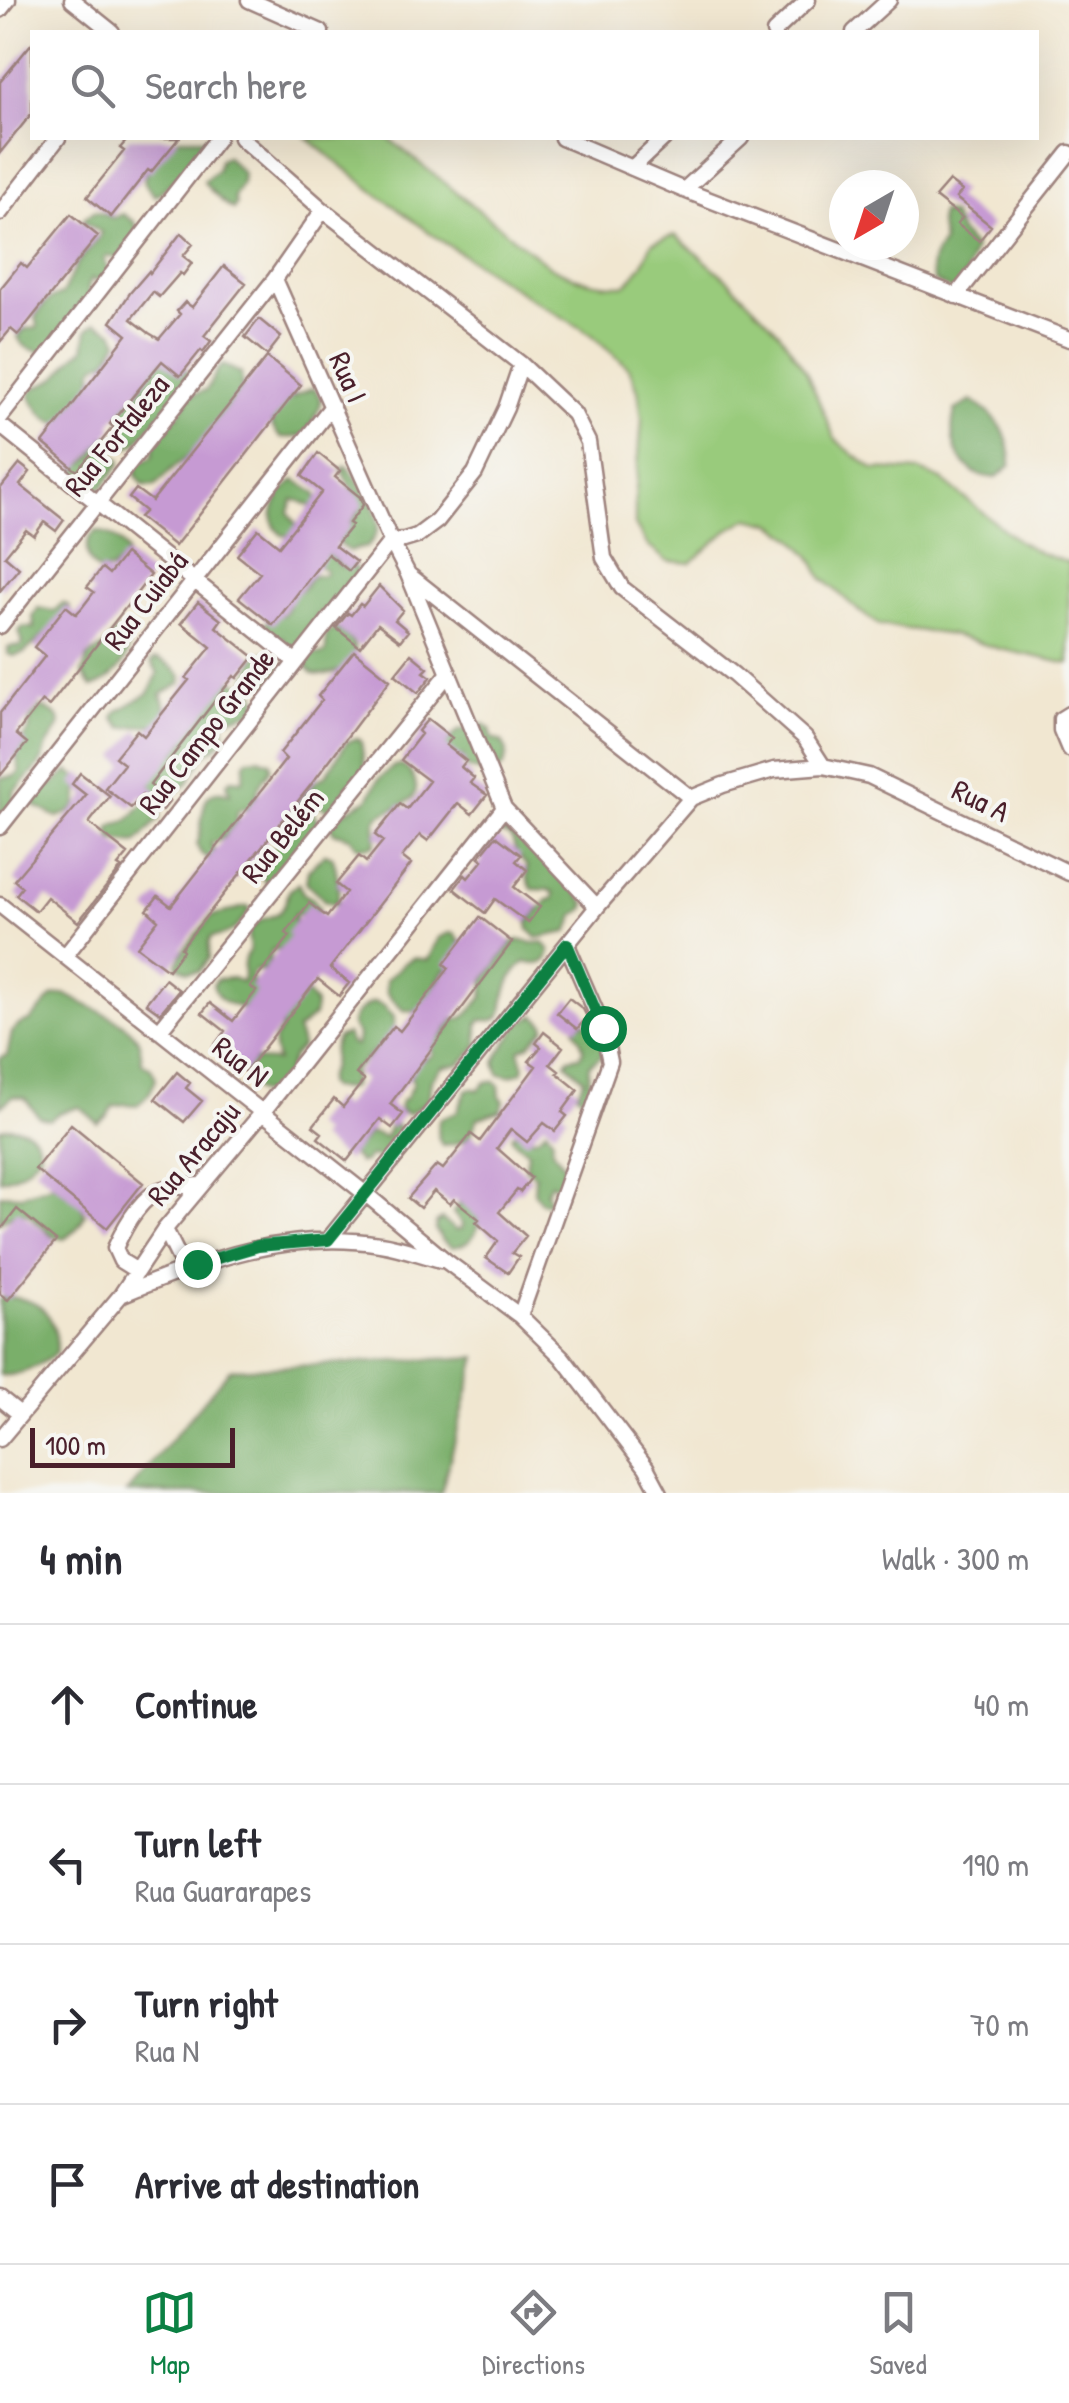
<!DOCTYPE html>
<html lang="en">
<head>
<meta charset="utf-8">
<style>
  :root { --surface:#fff; --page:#f2f2f3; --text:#2b2b33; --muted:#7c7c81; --line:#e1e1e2; --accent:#0b8043 }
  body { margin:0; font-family:"Patrick Hand",sans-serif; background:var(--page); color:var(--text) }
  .compass { position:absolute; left:829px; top:170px; width:90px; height:90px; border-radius:50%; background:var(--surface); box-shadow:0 10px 40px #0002; rotate:219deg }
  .scale { position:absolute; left:30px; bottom:25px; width:205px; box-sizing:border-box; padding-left:10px; border:5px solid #4a1f2b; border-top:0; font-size:28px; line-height:35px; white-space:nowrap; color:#4a1f2b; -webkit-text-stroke:8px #f6f6f2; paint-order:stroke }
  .stop { position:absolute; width:30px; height:30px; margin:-22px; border:8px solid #0b8043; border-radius:50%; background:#fff }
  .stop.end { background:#0b8043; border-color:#fff; box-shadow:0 2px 10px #0008 }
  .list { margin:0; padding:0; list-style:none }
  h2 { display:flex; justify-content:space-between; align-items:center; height:130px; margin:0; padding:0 40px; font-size:42px }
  h2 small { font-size:32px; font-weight:400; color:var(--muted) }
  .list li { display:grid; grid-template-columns:65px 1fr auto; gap:30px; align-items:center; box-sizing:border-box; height:160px; padding:0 40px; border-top:2px solid var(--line) }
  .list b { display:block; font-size:38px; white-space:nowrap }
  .list p { margin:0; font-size:32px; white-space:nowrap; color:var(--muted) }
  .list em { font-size:32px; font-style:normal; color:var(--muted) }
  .icon { flex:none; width:55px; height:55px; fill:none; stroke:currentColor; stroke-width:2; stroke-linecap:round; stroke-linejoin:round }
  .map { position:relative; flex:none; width:1069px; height:1493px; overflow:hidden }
  .search { position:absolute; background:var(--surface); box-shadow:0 10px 40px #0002; left:30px; right:30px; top:30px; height:110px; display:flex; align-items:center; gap:25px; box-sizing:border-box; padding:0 35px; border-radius:0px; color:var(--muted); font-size:38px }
  .sheet { height:770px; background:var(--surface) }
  nav { display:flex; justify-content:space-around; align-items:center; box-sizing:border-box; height:140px; border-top:2px solid var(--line); background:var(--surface); font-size:28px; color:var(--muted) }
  nav a { display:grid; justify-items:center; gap:5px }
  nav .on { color:var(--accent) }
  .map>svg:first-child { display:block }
  .green { fill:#99cb7b; stroke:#727553; stroke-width:2.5 }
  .forest { fill:#7aaf6b; stroke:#62674b; stroke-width:2.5 }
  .building { fill:#c69ad3 }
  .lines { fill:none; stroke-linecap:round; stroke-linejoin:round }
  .minor-casing { stroke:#9e837e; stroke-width:19 }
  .minor { stroke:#fff; stroke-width:14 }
  .route { stroke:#0b8043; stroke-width:12 }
  .labels { text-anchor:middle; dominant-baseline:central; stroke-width:8; stroke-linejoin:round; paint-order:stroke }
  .street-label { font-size:30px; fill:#4a1f2b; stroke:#f6f6f2 }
</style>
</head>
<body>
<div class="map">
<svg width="1069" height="1493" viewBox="0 0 1069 1493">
  <rect width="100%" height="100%" fill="#f6f6f2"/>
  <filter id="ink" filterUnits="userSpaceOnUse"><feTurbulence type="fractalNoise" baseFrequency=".01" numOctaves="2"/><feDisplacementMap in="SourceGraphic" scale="20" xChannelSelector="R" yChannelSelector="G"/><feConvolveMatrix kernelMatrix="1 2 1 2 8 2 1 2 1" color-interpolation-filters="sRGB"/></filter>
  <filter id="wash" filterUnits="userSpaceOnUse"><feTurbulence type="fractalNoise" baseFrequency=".0048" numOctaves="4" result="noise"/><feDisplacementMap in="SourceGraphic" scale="40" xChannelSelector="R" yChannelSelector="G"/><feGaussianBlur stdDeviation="2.25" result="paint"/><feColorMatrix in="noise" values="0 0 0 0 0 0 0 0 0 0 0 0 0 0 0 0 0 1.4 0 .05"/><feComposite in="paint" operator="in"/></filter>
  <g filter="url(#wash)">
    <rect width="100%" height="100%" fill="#f1e7d1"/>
    <path class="green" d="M307,138H388L549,266C577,279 594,286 626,285L642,265L652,243L675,235L729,281L779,332L806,371L835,439L854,455L874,469L920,471L942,480L1017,540L1040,553L1069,563V664L1000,649L952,635L879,625L859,611L822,578L811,557L793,538L773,524L749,518L728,530L691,563L667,561L648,546L635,525V500L642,419L638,390L629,368L591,334L527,296L440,240L376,193Z"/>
    <path class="forest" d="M178,138H210L206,140C203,156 169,186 155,196L145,184L144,179L149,168Z
      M226,156L243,173L242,183L234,198L236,204L233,209C227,207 206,187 204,181L217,170L220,160Z
      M96,211L113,218L123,214L135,222L138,233L118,259L108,256L104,259C109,268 110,273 102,281L91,279L88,289L90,296L44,353C32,349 24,350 18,337L25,329L37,328L38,323L35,318C42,306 49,298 62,294L77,264L99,238L101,232L83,221L86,216Z
      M941,212L951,214L959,231L974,248L965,278L955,292L934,281C928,264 933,256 943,242L939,222Z
      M96,323L113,331L118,341L107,360L97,365L93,370V382L61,424C44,420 38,410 30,396L32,390C39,385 48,383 55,378C67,368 70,357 84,349L87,330Z
      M162,361C173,361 182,371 194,374L137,442L127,448L117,443L111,445L112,451L120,460V464L102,488L93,490L75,475V469C79,465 84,464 88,460C100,448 94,436 117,436L125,428L118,412L119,406L138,394L153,368Z
      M223,365L241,373L242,390L189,456L175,466L155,486L143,485L136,475L138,464L153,456L156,439L169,428L174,417L179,415L189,396L206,390L218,369Z
      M313,388C325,400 322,404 314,418C313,421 309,431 306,433C299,439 288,437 280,437C253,409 292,398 313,388Z
      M972,401C999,417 1010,434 1011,465L996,478C988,477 978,476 972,471C952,455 949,433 955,410Z
      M346,466C357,477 378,508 378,525C378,534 372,541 367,547L349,551L340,545L338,539C343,528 353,523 358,513C366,498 344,483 342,469Z
      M295,480L316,493L318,503L314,507C306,506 301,499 293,500L289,512L297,526L292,536L282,535C262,520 278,492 295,480Z
      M96,531C108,532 127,543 127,556L111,570L99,571C85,561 82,542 96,531Z
      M318,554H329L341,567L353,566L360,573L324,611C314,615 316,620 316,629L309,638L303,640L294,647H289L282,637H273L261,631C266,621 271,614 283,615C292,605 287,594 302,590L312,576L324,575L326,571L316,564Z
      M63,603L68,606L71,611L24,653L13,656L8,654V648L13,646L19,647L23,644L19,631L23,627L34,628L33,617L38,608L54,611Z
      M336,629C376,650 346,679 313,674L305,664L306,658L310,654H322L326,652V634Z
      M117,631C145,647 113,682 92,687L82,673L88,657L102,648Z
      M269,650L279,662L281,672L269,685L252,687L258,702L252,712L223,720L225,736L218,745L204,755L187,784L173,795L161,798L156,795L147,779L184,743L185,731L230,679L244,686L255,658Z
      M155,659C164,659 176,670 182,677L181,683L161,694L166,708L158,724L123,728L114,718L116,712L149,693L158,673L151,662Z
      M41,707C69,718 61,725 48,744C46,747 44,757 42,760C35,773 24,782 14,792V803L0,820V778L15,776L20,772C14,753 16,747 29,731L30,720Z
      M484,724L490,729L492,738L502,742L507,751C505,771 498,775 479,771C468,769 465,768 463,756L452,759L442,744L449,740L459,730L473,729Z
      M357,738L361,741L365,769L360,778L349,784L337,803L328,810L318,805L312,806L314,815L321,824L288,866L277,873L271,882H265L255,861L263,847L274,848L279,845L281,829L286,818L316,781L326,775L347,742Z
      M259,758L270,762L271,768C267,775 260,782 258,789C254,804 255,807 238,810C237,827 227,838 211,843L215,853L213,858C203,859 199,853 197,844C206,825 195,781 230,794L227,783L231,779L243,780L245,763L248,759Z
      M400,765C408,768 412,773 415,782C422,804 392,806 379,816C367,826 391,852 357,846L350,837L333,832L331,826L343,813L368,799L378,780L394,766Z
      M69,771L78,778C79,799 81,811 57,817L35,806L32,800L37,790L53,784Z
      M147,802L160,813V818L136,843L113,840C104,819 118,827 129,819C137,813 137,807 147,802Z
      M503,814L542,851V861L558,869L586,904L584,909L575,916L568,932L537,938L529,930L528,923L548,900L553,899L554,893L549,890L532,889L527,878V866L516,852L512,840L508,836L498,833L494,828Z
      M325,854L332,856C337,866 340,894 337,904L325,901L306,882L308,870Z
      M299,883L303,893L313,899L320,908L317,913L295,914L292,939L280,950L273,949C268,955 271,962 265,969L253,971L251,976L252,987L308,995L315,1004L314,1016L297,1030L301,1041V1047L293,1056L285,1077L270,1093H258L246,1080V1068L255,1060L277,1061C273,1047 271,1041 281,1030V1024C271,1019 261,1013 251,1010C232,1004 219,1006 213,985L216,980L232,978L243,982C245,974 242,965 245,958C246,955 248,953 249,951C251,942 245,936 252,928C267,909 280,927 289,891Z
      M244,907H249L250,910C237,927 234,935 212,937L209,941V958L199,971L188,972L178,966L177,964L185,948L212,916Z
      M449,933L455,934L461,944L455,962L442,973L432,994L420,1008L414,1011L403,1010L390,997L386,992V980L403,964L413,958L428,960L438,938Z
      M518,940L535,943L543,942L550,950C549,965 537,966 525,962C512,972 508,985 504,1000C502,1006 504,1013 499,1017C493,1022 488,1020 481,1020L478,1024V1043L476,1048L460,1064L442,1067L431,1080C429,1105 429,1101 408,1114L402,1112L399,1107L401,1101L406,1098L413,1083C405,1067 422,1061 433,1055L431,1049L438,1037L444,1035L453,1020C468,1020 473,1007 483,997L485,979L488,975L513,942Z
      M65,994C84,1006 125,1018 137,1038C141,1045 141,1055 142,1063L151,1068L156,1078C152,1091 147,1098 137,1105L125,1104L113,1106L107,1116L98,1123L80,1107L59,1113L50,1120L39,1117L25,1098L13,1096L0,1107V1058L7,1055L12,1032L20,1024L30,1021L53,996Z
      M374,1002L384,1006L394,1017V1029L392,1034L354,1070L352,1086L347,1089L330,1088L327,1083V1077L332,1067L333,1049L337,1038L347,1034L351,1044L356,1046L358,1036C357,1032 353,1029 352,1025C351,1015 366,1005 374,1002Z
      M535,1015L544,1023L545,1028L529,1045L519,1050L524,1067L522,1072L510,1076L499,1074L495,1062L498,1056L520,1023Z
      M583,1022L598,1028L603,1055L589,1065C588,1077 592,1087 592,1098L587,1101L577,1094L584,1079L566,1063L569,1058L580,1056C588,1047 578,1039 575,1029Z
      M495,1081L499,1085L500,1096L504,1101L500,1111L478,1118L469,1138L454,1144L442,1145C437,1137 435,1126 441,1118L457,1112L467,1090L472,1088L478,1090L486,1082Z
      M396,1125L404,1134L384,1161L373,1156L368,1157L365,1162L359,1163L351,1154L370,1133L385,1137L390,1126Z
      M10,1127C28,1128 38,1134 40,1153C26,1170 22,1174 0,1180V1129Z
      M546,1129L553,1139C549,1156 558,1152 563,1164C566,1170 563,1178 565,1185L561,1189L551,1183L546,1192L549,1198L547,1203L541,1202L534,1192L535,1175L526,1168L528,1151L514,1141L511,1136L516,1132C530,1139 536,1142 546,1129Z
      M54,1184L80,1204L85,1214C80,1226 75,1232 64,1239L52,1236L27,1213H15L0,1222V1194L21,1195Z
      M459,1203L480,1212C481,1230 471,1246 452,1247L442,1240L435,1229L436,1223L442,1219L455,1230L461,1229L462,1224L453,1213Z
      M7,1297C42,1299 57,1316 57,1352C41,1365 20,1377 0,1375V1299Z
      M477,1357L441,1493H127L230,1369Z"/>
    <g id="blocks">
      <path class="building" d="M32,43V113L0,153V82Z
        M129,138H179L151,172L148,170L111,217L87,197L124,151L120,148Z
        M949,181L962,191L956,198L991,226L979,241L957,224L962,218L935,197Z
        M71,214L98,236L18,335L11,329L0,342V289L21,263L27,268Z
        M181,233L193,244L183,256L192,263L183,275L180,273L159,297L153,292L131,319L149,333L159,339L180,314L177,311L185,302L192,307L224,266L246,283L204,336L211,341L203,352L201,350L180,376L162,361L110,424L113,427L77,471L43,443L127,335L111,322L130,293L149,271L150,273Z
        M259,319L281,337L267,355L245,337Z
        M267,357L301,385L175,546L139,517L145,511L129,498L136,489L152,501Z
        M318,453L340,471L335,477L360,497L363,505L349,523L352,525L335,546L356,562L349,571L328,554L273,625L239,598L260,573L237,555L258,529L279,546L322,492L302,476Z
        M20,464L30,472L20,485L64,520L56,531L44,522L34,536L26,530L5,556L19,568L0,591V489Z
        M125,554L151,575L49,706L42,701L16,734L27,743L0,776V713L45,656L34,647L66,606L76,614L81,609L94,592L87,587L102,568L109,574Z
        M379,586L403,610L395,620L408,631L400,641L378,624L360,647L336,628L348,613L351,615L360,604L363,606Z
        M198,602L221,620L216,627L254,657L237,678L234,676L150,785L170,801L162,811L142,795L131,808L105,788L124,764L115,757L137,730L144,736L189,680L186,678L211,647L181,623Z
        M354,651L390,680L310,786L181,948L183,950L168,970L137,947L158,920L147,910L158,896L171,906L203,865L286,759L280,753L322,700L318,696Z
        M411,654L428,668L424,672L431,677L418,693L395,674Z
        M428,719L452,738L446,745L466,761L461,767L474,778L470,783L487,795L472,814L458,803L428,841L420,835L402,857L411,864L330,968L349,983L339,996L318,979L245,1072L213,1047L225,1031L202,1013L210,1003L233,1021L256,991L250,987L290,936L286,933L309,903L327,917L346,892L336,884L359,856L366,862L383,841L375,835L400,804L407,809L429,781L401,760L421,734L418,731Z
        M80,773L110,796L89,823L128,854L118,866L121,868L78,922L47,897L36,911L16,895L22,887L14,880L86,795L72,784Z
        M496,836L521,855L516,861L527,870L514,887L540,907L528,923L495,899L485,913L454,889L465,875L468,878L483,860L479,857Z
        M480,917L512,942L390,1104L403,1114L392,1128L380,1119L347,1161L318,1138L322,1133L313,1126L334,1099L343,1107L364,1080L356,1074L394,1026L400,1031L449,968L444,964Z
        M165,979L179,990L160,1013L146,1003Z
        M569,998L583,1009L587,1017L577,1029L557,1013Z
        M544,1032L563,1047L550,1064L559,1071L557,1073L578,1090L562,1112L567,1116L555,1131L544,1123L527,1142L511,1129L497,1148L531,1178L520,1192L517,1190L499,1212L526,1236L512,1253L519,1257L508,1273L486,1258L498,1241L476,1222L479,1219L454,1199L450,1204L434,1191L420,1208L408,1198L437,1165L443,1169L471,1134L480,1141L536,1066L529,1061L541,1047L536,1043Z
        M177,1072L190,1083L186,1088L202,1101L184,1122L155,1099Z
        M71,1124L143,1183L107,1228L35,1169Z
        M17,1209L56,1241L8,1300L0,1294V1231Z"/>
    </g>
  </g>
  <g filter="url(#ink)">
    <use href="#blocks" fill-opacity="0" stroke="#9e837e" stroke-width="2.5"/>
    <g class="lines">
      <g class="minor-casing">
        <path id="minor" d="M72,0L112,32
          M249,0L321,32
          M0,10L8,0
          M774,32L808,0
          M854,32L889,0
          M241,138L323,210L275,279L391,541L408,574L504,808L597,907
          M562,138L684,190L1069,339
          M632,168L664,138
          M684,190L741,138
          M323,210L521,364L574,414L588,442L604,558L622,588L734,675L805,738L823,766
          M0,213L58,138
          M956,296L1069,153
          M0,418L218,138
          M0,425L295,661
          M409,575L691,798
          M0,626L275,279
          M1069,714L1061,719V730L1069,749
          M0,827L332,406
          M0,905L367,1195L446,1261L520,1316L562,1357L646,1467L660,1493
          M65,956L391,541L404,540L417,536L437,521L475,473L506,408L521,364
          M159,1031L449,673
          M165,1229L185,1270
          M329,1239L597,907L691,798L723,785L774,770L823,766L869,776L1069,873
          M137,1271L121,1261L115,1248C124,1228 139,1199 160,1190C172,1185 189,1186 201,1185
          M123,1294C205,1260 290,1229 380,1244C401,1247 421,1255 441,1260
          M520,1316L610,1062L603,1028L567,945
          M0,1398L20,1414
          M0,1439L121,1295L165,1229L262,1113L504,808"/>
      </g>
      <use href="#minor" class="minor"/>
    </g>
  </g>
  <g class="lines" filter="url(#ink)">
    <path class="route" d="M197,1264L258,1246L328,1240L567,944L603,1028"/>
  </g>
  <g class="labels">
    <g class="street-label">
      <text transform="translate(349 377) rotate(66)">Rua I</text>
      <text transform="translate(116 435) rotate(-51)">Rua Fortaleza</text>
      <text transform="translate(145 600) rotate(-52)">Rua Cuiabá</text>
      <text transform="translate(206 731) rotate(-52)">Rua Campo Grande</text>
      <text transform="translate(981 800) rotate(26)">Rua A</text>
      <text transform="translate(282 835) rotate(-51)">Rua Belém</text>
      <text transform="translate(241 1061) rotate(38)">Rua N</text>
      <text transform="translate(193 1153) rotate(-50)">Rua Aracaju</text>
    </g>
  </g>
</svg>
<svg class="compass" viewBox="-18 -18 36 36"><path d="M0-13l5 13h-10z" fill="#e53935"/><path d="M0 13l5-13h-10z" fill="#7c7c81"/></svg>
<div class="scale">100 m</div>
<div class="stop" style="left:603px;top:1028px"></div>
<div class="stop end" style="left:197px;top:1264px"></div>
<div class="search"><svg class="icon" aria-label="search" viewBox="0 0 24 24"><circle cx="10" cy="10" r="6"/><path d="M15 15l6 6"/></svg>Search here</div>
</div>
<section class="sheet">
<h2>4 min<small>Walk · 300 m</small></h2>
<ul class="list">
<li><svg class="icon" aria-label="ahead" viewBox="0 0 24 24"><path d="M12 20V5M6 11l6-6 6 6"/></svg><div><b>Continue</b></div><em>40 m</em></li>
<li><svg class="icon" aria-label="left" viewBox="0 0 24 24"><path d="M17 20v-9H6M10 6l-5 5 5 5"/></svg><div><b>Turn left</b><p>Rua Guararapes</p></div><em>190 m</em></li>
<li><svg class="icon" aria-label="right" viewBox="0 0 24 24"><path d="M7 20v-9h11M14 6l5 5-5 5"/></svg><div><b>Turn right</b><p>Rua N</p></div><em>70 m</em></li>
<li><svg class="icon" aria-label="arrive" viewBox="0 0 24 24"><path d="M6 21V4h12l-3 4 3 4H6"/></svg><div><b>Arrive at destination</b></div></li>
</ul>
</section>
<nav>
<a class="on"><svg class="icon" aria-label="map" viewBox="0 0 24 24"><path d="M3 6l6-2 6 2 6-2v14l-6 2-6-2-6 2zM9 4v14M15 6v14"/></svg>Map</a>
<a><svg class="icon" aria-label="directions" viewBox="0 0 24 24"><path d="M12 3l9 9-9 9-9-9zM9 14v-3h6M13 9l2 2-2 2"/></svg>Directions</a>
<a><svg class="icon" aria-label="saved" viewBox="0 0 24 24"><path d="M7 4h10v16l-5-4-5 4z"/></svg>Saved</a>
</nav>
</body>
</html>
